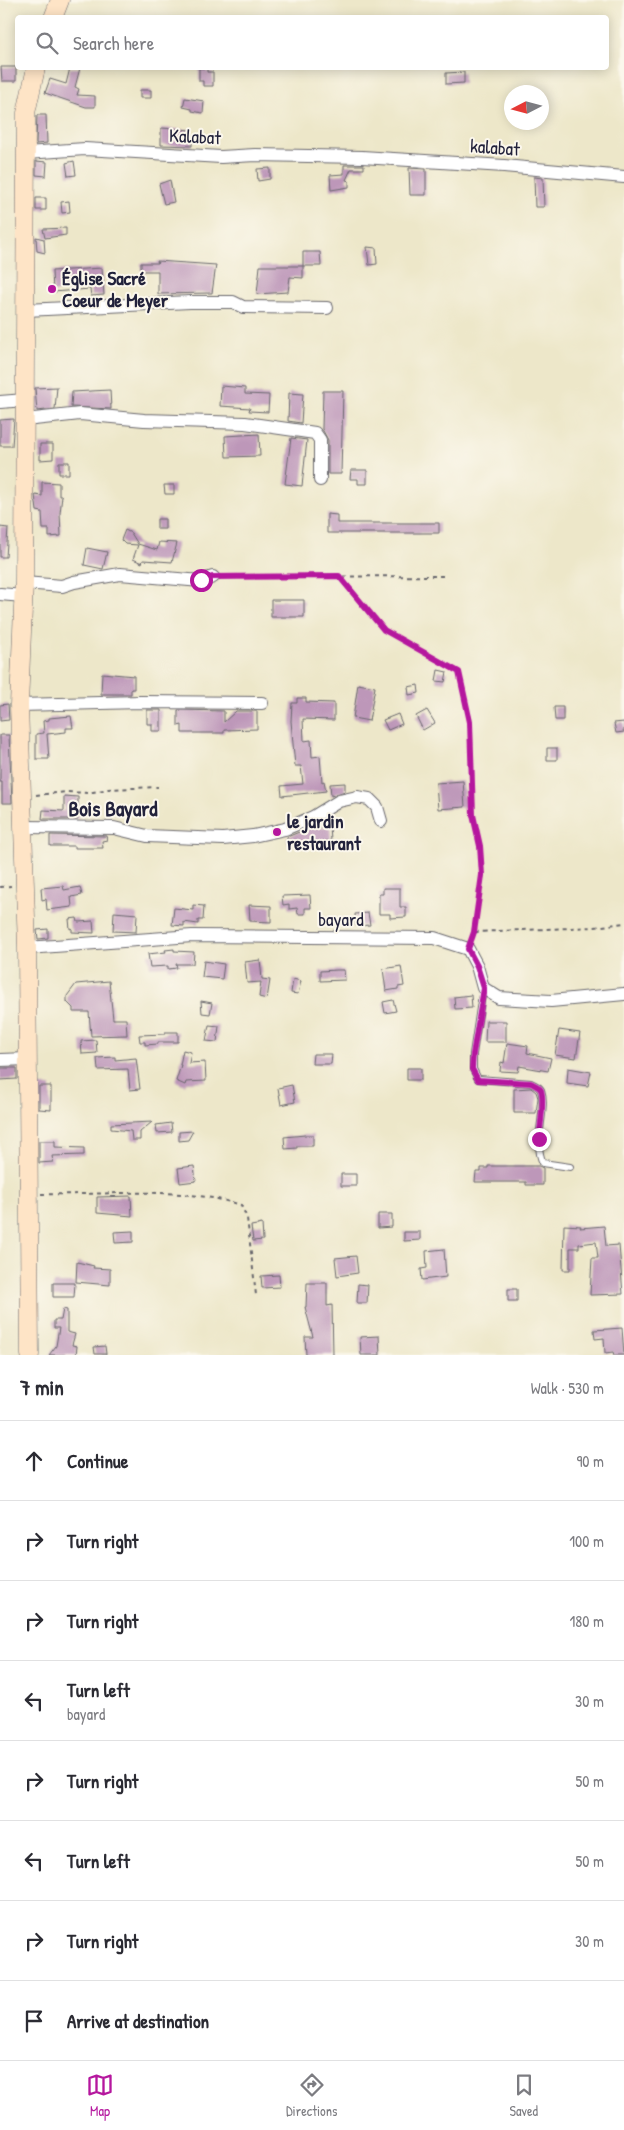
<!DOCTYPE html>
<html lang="en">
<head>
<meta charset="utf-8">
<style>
  :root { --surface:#fff; --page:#f2f2f3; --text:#2b2b33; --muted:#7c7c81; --line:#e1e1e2; --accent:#b5179e }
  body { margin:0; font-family:"Patrick Hand",sans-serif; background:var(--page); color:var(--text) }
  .compass { position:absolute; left:504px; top:85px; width:45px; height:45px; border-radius:50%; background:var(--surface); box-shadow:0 2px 12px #0003; rotate:264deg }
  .stop { position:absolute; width:15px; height:15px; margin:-11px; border:4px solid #b5179e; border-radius:50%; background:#fff }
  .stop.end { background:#b5179e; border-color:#fff; box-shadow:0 1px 5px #0008 }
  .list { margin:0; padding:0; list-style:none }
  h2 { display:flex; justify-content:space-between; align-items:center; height:65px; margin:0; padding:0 20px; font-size:21px }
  h2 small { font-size:16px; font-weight:400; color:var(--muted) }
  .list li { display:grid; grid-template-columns:32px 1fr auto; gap:15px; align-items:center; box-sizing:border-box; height:80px; padding:0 20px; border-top:1px solid var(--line) }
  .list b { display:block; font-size:19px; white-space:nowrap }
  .list p { margin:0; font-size:16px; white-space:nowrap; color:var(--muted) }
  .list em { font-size:16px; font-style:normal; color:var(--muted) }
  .icon { flex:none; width:28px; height:28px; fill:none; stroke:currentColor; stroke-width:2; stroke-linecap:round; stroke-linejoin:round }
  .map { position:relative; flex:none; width:624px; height:1355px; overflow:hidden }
  .search { position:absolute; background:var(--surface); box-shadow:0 2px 12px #0003; left:15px; right:15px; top:15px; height:55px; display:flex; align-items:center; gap:12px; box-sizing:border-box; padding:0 18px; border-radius:5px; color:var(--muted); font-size:19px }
  .sheet { height:705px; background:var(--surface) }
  nav { display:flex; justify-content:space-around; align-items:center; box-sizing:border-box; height:70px; border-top:1px solid var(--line); background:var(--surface); font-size:14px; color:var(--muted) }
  nav a { display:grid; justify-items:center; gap:2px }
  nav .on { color:var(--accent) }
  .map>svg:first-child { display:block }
  .building { fill:#bd97b9 }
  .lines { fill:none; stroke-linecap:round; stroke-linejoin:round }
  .lane-casing { stroke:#69676d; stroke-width:8 }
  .street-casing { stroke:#69676d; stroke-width:14 }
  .secondary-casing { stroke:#69676d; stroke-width:19 }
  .path { stroke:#69676d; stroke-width:2; stroke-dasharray:4 4; stroke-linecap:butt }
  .lane { stroke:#fff; stroke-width:6 }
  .street { stroke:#fff; stroke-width:12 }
  .secondary { stroke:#fee4c6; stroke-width:18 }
  .route { stroke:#b5179e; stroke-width:6 }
  .poi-dot { fill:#b5179e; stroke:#fbf7ec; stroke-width:2 }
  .labels { text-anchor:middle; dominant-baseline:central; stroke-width:4; stroke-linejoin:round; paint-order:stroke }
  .street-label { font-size:19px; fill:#22223b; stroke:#fbf7ec }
  .poi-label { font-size:19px; font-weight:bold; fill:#22223b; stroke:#fbf7ec; text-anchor:start }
  .quarter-label { font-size:21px; font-weight:bold; fill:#22223b; stroke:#fbf7ec }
</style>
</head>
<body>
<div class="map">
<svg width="624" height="1355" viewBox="0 0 624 1355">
  <rect width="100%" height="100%" fill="#fbf7ec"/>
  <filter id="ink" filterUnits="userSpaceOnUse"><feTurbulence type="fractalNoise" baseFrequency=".02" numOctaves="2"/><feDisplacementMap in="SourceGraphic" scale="10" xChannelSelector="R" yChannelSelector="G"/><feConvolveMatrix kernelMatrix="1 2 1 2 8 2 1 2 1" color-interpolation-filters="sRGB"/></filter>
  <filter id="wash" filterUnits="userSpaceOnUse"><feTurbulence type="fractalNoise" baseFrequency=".0096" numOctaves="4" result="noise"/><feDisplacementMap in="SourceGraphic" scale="20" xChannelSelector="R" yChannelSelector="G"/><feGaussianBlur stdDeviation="1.12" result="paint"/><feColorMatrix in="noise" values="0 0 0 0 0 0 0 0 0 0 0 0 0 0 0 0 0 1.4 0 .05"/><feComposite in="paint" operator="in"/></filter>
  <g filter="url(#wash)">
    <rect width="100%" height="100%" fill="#ede7c9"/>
    <g id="blocks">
      <path class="building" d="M1,67H16V81H2Z
        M70,68H80L75,87L79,89L77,95L95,96V107H86L45,93L50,79L66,84Z
        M199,68H207V72H213V86H203V81H199Z
        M464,72V83L446,84V73Z
        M140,90H151V98H140Z
        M185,98L204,101L203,113L192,111V109L183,107Z
        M37,115H46L47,143L36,144Z
        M161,128L192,130V146L161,145Z
        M36,161L47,162L46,176L36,175Z
        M74,161L76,175L68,176L66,163Z
        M344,165H364V169H351L346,180L349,181V187L331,190L330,175L344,174Z
        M270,168V179L258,181L257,169Z
        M409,168L426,169V195H410Z
        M534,177L543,178L544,207H535Z
        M170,180L174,202L164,204L159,184Z
        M36,198H46V210H36Z
        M69,201L70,212L62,213L61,202Z
        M66,228V235L45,238L43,229Z
        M36,237L44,239L45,253L37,251Z
        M367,247L376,248L377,264L369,265Z
        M303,252H320L321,266H303Z
        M157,261L216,265L212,293L158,294V271H141V263H158Z
        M260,266H303V278L290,277L288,292L257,294Z
        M102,268L104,295L91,296L90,289L53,292L52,271Z
        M221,386L245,388V394L269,395L268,412L249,411L250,408L220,406Z
        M57,387L55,409L37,411L35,388Z
        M110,390L111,409L71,407L72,392Z
        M323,391H343L341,474H328V440L322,429Z
        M289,393L303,394L301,423L288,421Z
        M14,419L12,446H0V420Z
        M259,434L260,456L226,457L225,436Z
        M291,438L307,440L302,486L285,484Z
        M40,444H53V459L40,460Z
        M59,462H69V474H59Z
        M351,470H367V484H358V479H350Z
        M42,482L59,483V496H62L60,513L61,536L49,537V529H43L42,512L37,511L35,495L42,496Z
        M164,485H174V494H165Z
        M327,514L337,515V523H439V533H327Z
        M157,519H165V529H157Z
        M0,527L8,528L6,557H0Z
        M125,530L131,533L138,544L157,550L159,542L177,543L172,562L143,560L142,563L133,559L138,545L125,544L121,540Z
        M87,548L107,552L103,569L84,565Z
        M271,600H304V617H271Z
        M438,670L447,672L445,682L436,681Z
        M102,673L134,676V689H131V694H101Z
        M358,684L375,687L369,721L353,718Z
        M418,685L419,693L409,695L408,687Z
        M297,698H306V702L334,703V720L303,719L304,741L311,740L312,757L320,756L322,782L324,781L326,791L282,796L281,786L303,784L301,766H295L291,721L292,703H297Z
        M8,704L9,720L0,721V705Z
        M554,707H563V720H555Z
        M147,710H161V731H152V724H147Z
        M178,710L224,711V722L236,711H257V729L224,730V733H182V725L178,726Z
        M427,710L435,723L423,730L416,716Z
        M398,714L402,724L388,730L383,720Z
        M71,716L73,728H66V732L47,734L49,759H36V734L44,733L43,721L49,720V718Z
        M624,722V732L616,733L614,723Z
        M0,735H9L12,803H2V782H0Z
        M547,748H557V760H547Z
        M463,781L465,807L438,809L436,783Z
        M345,783V791L331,796L330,784Z
        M64,796L78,797V819H42L43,810L64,811Z
        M330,827L331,841L288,843L287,837L309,828Z
        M50,835L106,836L107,840L102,841L103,848H75V846H50Z
        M63,886L64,890L80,887L82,895L71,897L72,907L47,910L46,899L42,900L41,888Z
        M383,888H400V907H406V917L390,918V914H379V894H383Z
        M310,895L311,908H305V914H298L297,908L289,909V904L283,905L282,896Z
        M193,905L204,906L203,920H198V924L184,922V926L172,925L174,908L193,910Z
        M249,905L271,906V922L250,921Z
        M114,912L137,914L136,932L113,931Z
        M368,913L370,925L356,926L355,914Z
        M77,918L78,922L93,921L94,933L72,932V928L70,929L69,919Z
        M48,929V938L38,939L37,930Z
        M174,949V951L194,952L193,964H176L177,968L168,969V966L150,967L148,954L166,952L165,950Z
        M260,960L262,979L270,980L267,999L259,997L261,982L247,983L245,962Z
        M204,961L224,964L222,979L202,977Z
        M401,966L404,986L398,987V989L386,991L383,969Z
        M337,970H344L345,980L320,981V971Z
        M293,979L301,981L298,994L291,993Z
        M109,981L113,1019H126L127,1035L91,1036L89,1012H73V1008L67,1002V996L76,984Z
        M471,995L472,1008L455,1009L454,997Z
        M393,1000L396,1011L385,1013L383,1002Z
        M201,1001L212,1003L210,1014L202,1013Z
        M486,1021H506V1042H485Z
        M209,1025L219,1026L217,1042L206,1041Z
        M559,1030L580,1033L576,1058L555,1055Z
        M165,1032H178V1042H158V1044L145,1045V1042H140L139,1035L165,1034Z
        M96,1040L97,1053L82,1054L81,1041Z
        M507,1043L528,1046L527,1053L551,1058L548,1071L519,1066L518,1072L500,1071L501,1062L504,1063Z
        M183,1050L191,1052L189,1063L205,1062L206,1081L186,1082L185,1085L176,1081L181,1065H180Z
        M313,1054H332L331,1064H312Z
        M115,1057V1060L136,1058L140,1089L130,1090L128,1069L98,1070L97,1058Z
        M0,1068H17V1079L0,1080Z
        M407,1068H421V1080H407Z
        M568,1068L591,1072L588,1086L567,1083Z
        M292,1085L295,1102L281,1105L278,1088Z
        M39,1086H51V1110L39,1109Z
        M531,1088L536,1092L538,1098L536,1113H514V1089Z
        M152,1122L140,1132V1140H132L131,1131L111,1129V1124Z
        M171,1123L172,1132L157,1133L156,1125Z
        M193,1131L188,1140L179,1141V1132Z
        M305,1135H313V1146H297V1148L285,1149L284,1137Z
        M39,1141H55V1147L84,1148V1155L52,1156L53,1162L39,1163Z
        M194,1166L196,1181L180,1183L178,1168Z
        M488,1166H539L543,1168V1185H526V1182H475L476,1172H481V1168H488Z
        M341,1174H356V1186H341Z
        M131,1196L132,1216L97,1213V1197Z
        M378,1214H392V1227L378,1228Z
        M262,1224L263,1240L253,1241L251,1226Z
        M564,1225L581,1226L580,1228L604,1226L606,1246L619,1245L623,1294L590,1295L592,1258H598L596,1242L579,1244V1248H570V1270H563Z
        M133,1231V1242L115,1243L114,1232Z
        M404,1232H420V1240L404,1241Z
        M444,1249L446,1277L422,1280L421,1269L427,1268L426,1251Z
        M356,1256L358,1273L337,1276L335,1258Z
        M77,1262L94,1266L93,1268L110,1269V1285L76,1282Z
        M279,1275L280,1287L262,1288L261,1276Z
        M53,1283H75L74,1297H53Z
        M307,1283H327V1306L332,1305L333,1355H306L305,1337H313L305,1307H306Z
        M358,1284L368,1285L367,1303H357Z
        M508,1289H517V1301H508Z
        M63,1309L67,1310V1332L75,1334L72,1345L77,1346L76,1355H49L56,1346L59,1328H54V1320H61Z
        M622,1328L624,1355H614L613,1352L605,1353L604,1338L595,1339L594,1330Z
        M379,1336L380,1355H361L360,1337Z
        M105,1346L106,1354H95L94,1347Z"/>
    </g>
  </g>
  <g filter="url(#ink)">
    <use href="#blocks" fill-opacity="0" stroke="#69676d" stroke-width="1"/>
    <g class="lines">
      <g class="lane-casing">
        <path id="lane" d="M483,988L473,1054V1069L478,1079L531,1083C534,1085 539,1086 541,1090C548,1109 532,1141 543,1163L570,1167"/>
      </g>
      <g class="street-casing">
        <path id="street" d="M26,153L85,149L221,157L255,155L362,157L504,166L624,177
          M26,310L190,302H233L243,307L327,308
          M0,402L25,400
          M25,420L80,414L144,420L245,423L315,433L320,440V480
          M24,583L62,586L74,582L120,574L201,581L213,577
          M0,594L23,596
          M19,705L141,702L262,703
          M23,827L114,828L147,836L223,839L253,836L285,829L313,817L339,801L357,797L369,799L377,807L381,821
          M27,948L192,936L434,938L468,949L477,966L483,988L499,998L551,1001L624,994
          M0,1060L28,1059"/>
      </g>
      <g class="secondary-casing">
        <path id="secondary" d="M53,18L60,0
          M30,1355L27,948L19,705L24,583L26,113L36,68"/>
      </g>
      <path class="path" d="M223,577L447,576
        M339,577L384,630L459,672L470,722L473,815L480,846L482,875L474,932
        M36,795L67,792L88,793L108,789L158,787
        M0,887L11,886
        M472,939L474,932L595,927L624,923
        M41,1194C107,1196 177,1185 241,1205L247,1218L256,1295"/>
      <use href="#lane" class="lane"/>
      <use href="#street" class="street"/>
      <use href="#secondary" class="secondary"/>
    </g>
  </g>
  <g class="lines" filter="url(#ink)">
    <path class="route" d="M201,580L213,577L339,576L384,630L459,672L470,722L473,815L480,846L482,875L474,932L468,949L477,966L484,988L473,1054L472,1069L478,1080L531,1083C534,1085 539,1086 541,1090C545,1101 540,1126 539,1139"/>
  </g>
  <g class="poi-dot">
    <circle cx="52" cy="289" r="5"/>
    <circle cx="277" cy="832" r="5"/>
  </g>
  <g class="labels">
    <g class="street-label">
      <text transform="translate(195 136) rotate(3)">Kalabat</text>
      <text transform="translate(495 147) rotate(4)">kalabat</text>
      <text x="341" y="919">bayard</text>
    </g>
    <g class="poi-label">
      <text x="62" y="278">Église Sacré<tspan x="62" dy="22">Coeur de Meyer</tspan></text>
      <text x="287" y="821">le jardin<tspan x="287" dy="22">restaurant</tspan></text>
    </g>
    <g class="quarter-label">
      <text x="113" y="808">Bois Bayard</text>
    </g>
  </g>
</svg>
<svg class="compass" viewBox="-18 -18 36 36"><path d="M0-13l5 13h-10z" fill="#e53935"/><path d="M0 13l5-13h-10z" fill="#7c7c81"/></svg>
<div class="stop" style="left:201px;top:580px"></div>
<div class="stop end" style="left:539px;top:1139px"></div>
<div class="search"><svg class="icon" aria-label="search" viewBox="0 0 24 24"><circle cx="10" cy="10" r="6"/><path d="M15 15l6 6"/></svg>Search here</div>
</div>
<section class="sheet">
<h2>7 min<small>Walk · 530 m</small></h2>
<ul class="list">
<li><svg class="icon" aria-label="ahead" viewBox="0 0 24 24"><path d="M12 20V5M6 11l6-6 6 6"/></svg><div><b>Continue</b></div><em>90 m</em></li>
<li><svg class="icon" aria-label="right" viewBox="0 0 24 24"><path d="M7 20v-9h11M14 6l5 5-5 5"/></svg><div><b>Turn right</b></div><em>100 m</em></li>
<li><svg class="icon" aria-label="right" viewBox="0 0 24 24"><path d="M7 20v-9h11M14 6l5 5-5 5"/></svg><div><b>Turn right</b></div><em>180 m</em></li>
<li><svg class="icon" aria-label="left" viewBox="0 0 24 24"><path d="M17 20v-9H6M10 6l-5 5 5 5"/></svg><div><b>Turn left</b><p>bayard</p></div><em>30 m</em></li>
<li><svg class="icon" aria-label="right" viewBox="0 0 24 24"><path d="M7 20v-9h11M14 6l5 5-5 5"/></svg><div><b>Turn right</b></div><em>50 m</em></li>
<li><svg class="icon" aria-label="left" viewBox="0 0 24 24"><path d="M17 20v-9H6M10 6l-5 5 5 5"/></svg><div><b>Turn left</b></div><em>50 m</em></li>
<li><svg class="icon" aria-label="right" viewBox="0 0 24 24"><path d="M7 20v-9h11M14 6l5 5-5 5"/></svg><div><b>Turn right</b></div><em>30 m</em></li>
<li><svg class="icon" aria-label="arrive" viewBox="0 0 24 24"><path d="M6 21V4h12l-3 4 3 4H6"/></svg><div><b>Arrive at destination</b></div></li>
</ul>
</section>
<nav>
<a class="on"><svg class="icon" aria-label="map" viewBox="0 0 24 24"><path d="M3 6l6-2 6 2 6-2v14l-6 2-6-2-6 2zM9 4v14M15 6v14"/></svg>Map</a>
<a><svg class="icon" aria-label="directions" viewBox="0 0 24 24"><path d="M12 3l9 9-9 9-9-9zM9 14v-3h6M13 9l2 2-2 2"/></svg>Directions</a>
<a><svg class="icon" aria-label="saved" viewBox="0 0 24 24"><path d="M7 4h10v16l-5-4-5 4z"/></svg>Saved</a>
</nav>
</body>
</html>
